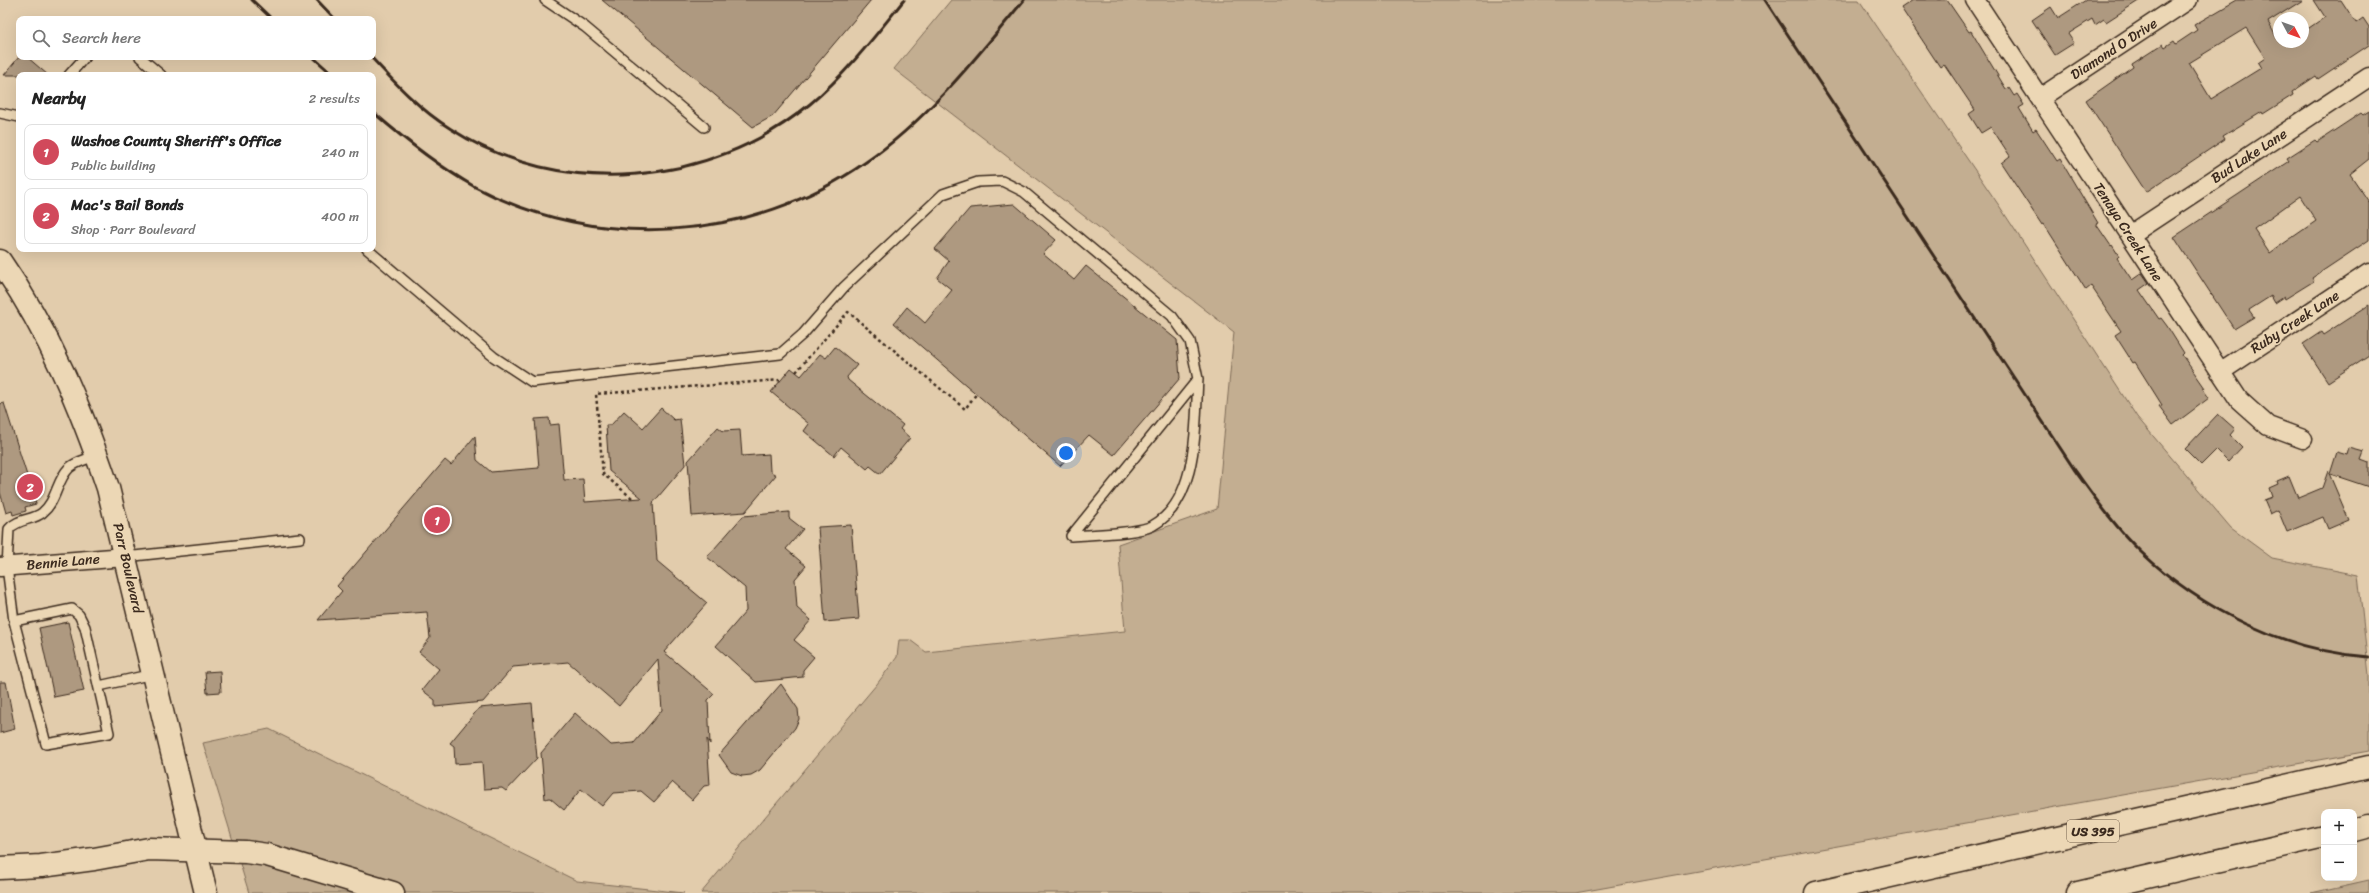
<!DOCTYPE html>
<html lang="en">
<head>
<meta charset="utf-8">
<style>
  :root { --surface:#fff; --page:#f6f6f6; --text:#222; --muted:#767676; --line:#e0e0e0; --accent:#d1495b }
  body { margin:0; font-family:Sriracha,sans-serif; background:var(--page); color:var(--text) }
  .controls { position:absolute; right:12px; bottom:12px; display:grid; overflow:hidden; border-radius:8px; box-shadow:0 4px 16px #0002 }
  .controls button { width:36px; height:36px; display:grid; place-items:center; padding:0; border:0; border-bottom:1px solid var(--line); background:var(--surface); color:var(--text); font:20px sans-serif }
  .compass { position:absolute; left:2273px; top:12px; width:36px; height:36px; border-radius:50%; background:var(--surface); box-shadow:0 4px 16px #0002; rotate:131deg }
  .you { position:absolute; left:1066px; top:453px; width:14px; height:14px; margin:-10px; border:3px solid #fff; border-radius:50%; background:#1a73e8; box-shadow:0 0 0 6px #1a73e833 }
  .badge { display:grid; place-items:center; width:26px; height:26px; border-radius:50%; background:var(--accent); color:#fff; font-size:13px; font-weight:700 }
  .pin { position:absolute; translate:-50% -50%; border:2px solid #fff; box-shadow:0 1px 4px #0006 }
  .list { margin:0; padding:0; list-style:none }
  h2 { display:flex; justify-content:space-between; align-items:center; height:52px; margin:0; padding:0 16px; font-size:17px }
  h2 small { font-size:13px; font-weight:400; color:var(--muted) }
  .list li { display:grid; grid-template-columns:26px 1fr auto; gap:12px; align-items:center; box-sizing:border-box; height:56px; margin:0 8px 8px; padding:0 8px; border:1px solid var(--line); border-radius:8px }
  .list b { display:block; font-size:15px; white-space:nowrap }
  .list p { margin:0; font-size:13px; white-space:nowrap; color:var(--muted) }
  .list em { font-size:13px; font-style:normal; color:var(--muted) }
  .icon { flex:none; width:22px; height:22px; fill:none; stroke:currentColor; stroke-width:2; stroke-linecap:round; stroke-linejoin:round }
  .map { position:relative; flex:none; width:2369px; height:893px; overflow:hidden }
  .search { position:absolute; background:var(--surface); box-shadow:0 4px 16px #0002; left:16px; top:16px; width:360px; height:44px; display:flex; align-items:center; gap:10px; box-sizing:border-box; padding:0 14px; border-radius:8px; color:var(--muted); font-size:15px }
  .panel { position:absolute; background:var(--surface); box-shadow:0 4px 16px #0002; left:16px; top:72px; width:360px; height:180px; border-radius:8px }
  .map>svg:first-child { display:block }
  .green { fill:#c3ae91; stroke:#7f6c58 }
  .building { fill:#ae9980; stroke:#3b2a1e; fill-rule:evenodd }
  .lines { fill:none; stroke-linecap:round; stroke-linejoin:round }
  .service-casing { stroke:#3b2a1e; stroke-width:12 }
  .minor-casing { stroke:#3b2a1e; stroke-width:21 }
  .secondary-casing { stroke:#3b2a1e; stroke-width:25 }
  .motorway-casing { stroke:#3b2a1e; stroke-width:25 }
  .path { stroke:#3b2a1e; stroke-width:2.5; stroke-dasharray:3 3; stroke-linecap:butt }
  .service { stroke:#ecd7b5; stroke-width:9 }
  .minor { stroke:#ecd7b5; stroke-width:18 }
  .secondary { stroke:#ecd7b5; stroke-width:22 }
  .motorway { stroke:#ecd7b5; stroke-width:22 }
  .rail { stroke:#3b2a1e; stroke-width:3 }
  .labels { text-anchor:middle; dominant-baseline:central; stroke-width:3.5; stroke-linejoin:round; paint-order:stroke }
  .shield { fill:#ecd7b5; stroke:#705e4b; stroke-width:1 }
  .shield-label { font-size:13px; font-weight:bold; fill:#3b2a1e }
  .street-label { font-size:14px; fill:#3b2a1e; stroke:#ecd7b5 }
</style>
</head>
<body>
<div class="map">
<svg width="2369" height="893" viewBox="0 0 2369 893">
  <rect width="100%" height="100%" fill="#e2ccac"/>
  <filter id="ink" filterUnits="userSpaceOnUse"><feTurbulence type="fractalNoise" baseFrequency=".025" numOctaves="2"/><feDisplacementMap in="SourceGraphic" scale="8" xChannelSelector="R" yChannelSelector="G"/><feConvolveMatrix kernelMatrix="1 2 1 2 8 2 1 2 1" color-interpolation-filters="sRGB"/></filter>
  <g filter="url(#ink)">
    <path class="green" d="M951,0H1859L2000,207L2137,417L2231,528L2272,558L2358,575L2369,675V751L1575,893H701L877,684L897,657L899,640H910L926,652L1125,631L1118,544L1217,509L1234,332L894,69Z
      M269,729L577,881L684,893H249L203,743Z
      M2369,880V893H2311Z"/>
    <path class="building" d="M602,0H871L773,116L753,127Z
      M1913,0H1947L1969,32L1971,31L2006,89L2009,88L2014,96L2017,94L2024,105L2019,108L2033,131L2036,129L2057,161L2060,159L2067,171L2098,223L2096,224L2111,246L2112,245L2119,256L2117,258L2132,280L2142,273L2149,283L2139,290L2159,319L2161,318L2167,326L2184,353L2182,355L2205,388L2203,389L2209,398L2173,425L2159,406L2162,405L2135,362L2133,363L2115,335L2121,331L2091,286L2086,290L2044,224L2042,225L2001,163L2010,156L1991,127L1981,133L1969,114L1975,110L1944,64L1940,67L1901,8Z
      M2086,0H2140L2106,22L2104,19L2095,25L2092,19L2068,34L2074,43L2055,55L2032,20L2051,7L2058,18Z
      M2237,0H2303L2268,22L2279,42H2303V32L2325,17L2314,0H2341L2356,23L2363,18L2369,27V45L2318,79L2316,76L2292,92L2293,95L2263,114L2262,112L2223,136L2225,139L2146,192L2086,100L2133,67L2132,64L2163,44L2165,47L2174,41L2176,44L2197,30L2194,25ZM2246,28L2265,58L2258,63L2261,68L2211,99L2189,63Z
      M19,57H27L48,75H4Z
      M2369,111V159L2350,174L2369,202V240L2312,278L2314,281L2285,299L2284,297L2275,303L2271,296L2249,310L2254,317L2234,329L2174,237L2289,161L2287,158L2315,140L2317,142L2361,113L2363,115ZM2300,196L2316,221L2270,253L2254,229Z
      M1014,204L1056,240L1043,254L1074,280L1086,266L1177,340L1180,378L1114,455L1089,435L1060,466L894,323L907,307L925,323L952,290L937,278L949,261L935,249L970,208Z
      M2369,305V355L2328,382L2303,344L2321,332L2323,335Z
      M835,347L857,365L847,377L848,380L903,425L900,429L910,438L880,474L870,466L867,469L841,447L834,456L804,431L809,424L771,392L791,368L801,376L820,354L826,358Z
      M4,403L36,504L25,507L26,511L13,515L12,511L6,513L0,492V404Z
      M661,408L674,420L680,419L685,465L653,503L657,561L707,603L664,652L714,694L708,700L710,744L707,739L710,785L704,786L692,800L672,782L654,802L641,791L613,793L602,806L581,789L564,810L550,798L545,799L541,753L575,713L611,745L634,743L662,710L658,659L619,706L568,662L513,667L483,702L435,707V700L422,690L439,669L419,652L430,638L427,612L318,620L342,591L337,586L445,460L451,465L475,436L477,460L491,472L539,468L535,419L549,418L550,425L559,424L564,480L583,479L585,502L642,498L609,471L606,425H611L624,411L643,428Z
      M2218,414L2235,429L2230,435L2242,447L2228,462L2216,450L2201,465L2185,449Z
      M718,427L723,431L740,430L742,456L769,454L770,471L776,475L745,512L692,516L688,461Z
      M2349,448L2364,452L2361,460L2369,463V487L2330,474L2337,452L2347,455Z
      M2328,471L2349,520L2328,529L2323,517L2287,532L2278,510L2270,514L2264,500L2272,497L2269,488L2278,484L2277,481L2289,476L2298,498L2322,488Z
      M789,512V518L803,529L786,549L806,566L795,579L797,608L811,620L794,640L814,657L803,670V677L756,682L716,646L746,611L745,588L707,557L743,516Z
      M851,525L859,619L825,622L818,527Z
      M68,622L84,691L54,697L39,628Z
      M220,671L221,692L207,693L205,672Z
      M0,682H6L15,729L0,733Z
      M781,684L798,709L799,719L795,728L760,770L751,775L742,776L731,772L719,755Z
      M532,703L537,758L506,791L502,788L484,789L482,762L455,764L454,746L450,743L479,708Z"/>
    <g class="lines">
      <g class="service-casing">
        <path id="service" d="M545,0L585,27L704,127
          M140,57L161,75
          M69,75L85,57
          M0,113L19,117
          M367,249L494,357L532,382L780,354L803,334L844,287L943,194L978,182L1002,181L1024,192L1172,316L1190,341L1198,379L1071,536
          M1071,536C1090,534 1136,534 1152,526C1199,501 1195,424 1198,379
          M125,557L300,538
          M72,609L79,615L85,627L109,733L46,744L14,621Z
          M14,621L7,567L9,529C17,519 33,520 42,513C57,501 56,481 69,468C75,462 88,459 97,455
          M99,686L153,674"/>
      </g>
      <g class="minor-casing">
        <path id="minor" d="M1975,0L2239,400L2268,426L2303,439
          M2040,98L2188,0
          M2130,235L2369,77
          M2220,372L2369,273
          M0,567L125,557"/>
      </g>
      <g class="secondary-casing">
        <path id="secondary" d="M0,261C49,331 81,408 108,488L206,893"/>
      </g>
      <g class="motorway-casing">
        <path id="motorway" d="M2354,830L2369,826
          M0,868L41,866L94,859L149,849L246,852L267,855L393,893
          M1816,893L2369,767
          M2078,893L2324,836"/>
      </g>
      <path class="path" d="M796,372L848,312L965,409L977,393
        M632,498L603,474L596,394L780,380"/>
      <use href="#service" class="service"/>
      <use href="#minor" class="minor"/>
      <use href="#secondary" class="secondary"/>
      <use href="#motorway" class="motorway"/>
      <path class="rail" d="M252,0L272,19
        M317,0L335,19
        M1765,0L2074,469C2095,498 2115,527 2141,552C2202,610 2285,651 2369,657
        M313,57L333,75
        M371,57C395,83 420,110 451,129C561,200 710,187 810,104C846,74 875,36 904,0
        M373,112C405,140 438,166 475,187C597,252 753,242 866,162C928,119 976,58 1024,0"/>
    </g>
  </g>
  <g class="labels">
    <rect class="shield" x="2067" y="820" width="52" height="22" rx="3"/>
    <g class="shield-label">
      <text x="2093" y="831">US 395</text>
    </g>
    <g class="street-label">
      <text transform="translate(2114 49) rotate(-33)">Diamond O Drive</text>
      <text transform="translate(2249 156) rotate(-33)">Bud Lake Lane</text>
      <text transform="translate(2128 232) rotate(57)">Tenaya Creek Lane</text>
      <text transform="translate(2295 322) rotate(-33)">Ruby Creek Lane</text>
      <text transform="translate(63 562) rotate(-5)">Bennie Lane</text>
      <text transform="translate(128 568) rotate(77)">Parr Boulevard</text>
    </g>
  </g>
</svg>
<div class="controls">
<button>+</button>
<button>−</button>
</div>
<svg class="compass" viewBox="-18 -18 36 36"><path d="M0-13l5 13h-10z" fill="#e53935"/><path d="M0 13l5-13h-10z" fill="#767676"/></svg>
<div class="you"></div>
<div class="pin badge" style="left:437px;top:520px">1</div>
<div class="pin badge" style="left:30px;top:487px">2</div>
<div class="search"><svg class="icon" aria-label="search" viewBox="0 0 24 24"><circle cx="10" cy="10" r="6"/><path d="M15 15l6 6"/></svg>Search here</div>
<section class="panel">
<h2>Nearby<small>2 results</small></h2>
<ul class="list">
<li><span class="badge">1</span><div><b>Washoe County Sheriff's Office</b><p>Public building</p></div><em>240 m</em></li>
<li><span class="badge">2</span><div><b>Mac's Bail Bonds</b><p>Shop · Parr Boulevard</p></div><em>400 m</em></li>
</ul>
</section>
</div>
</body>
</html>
